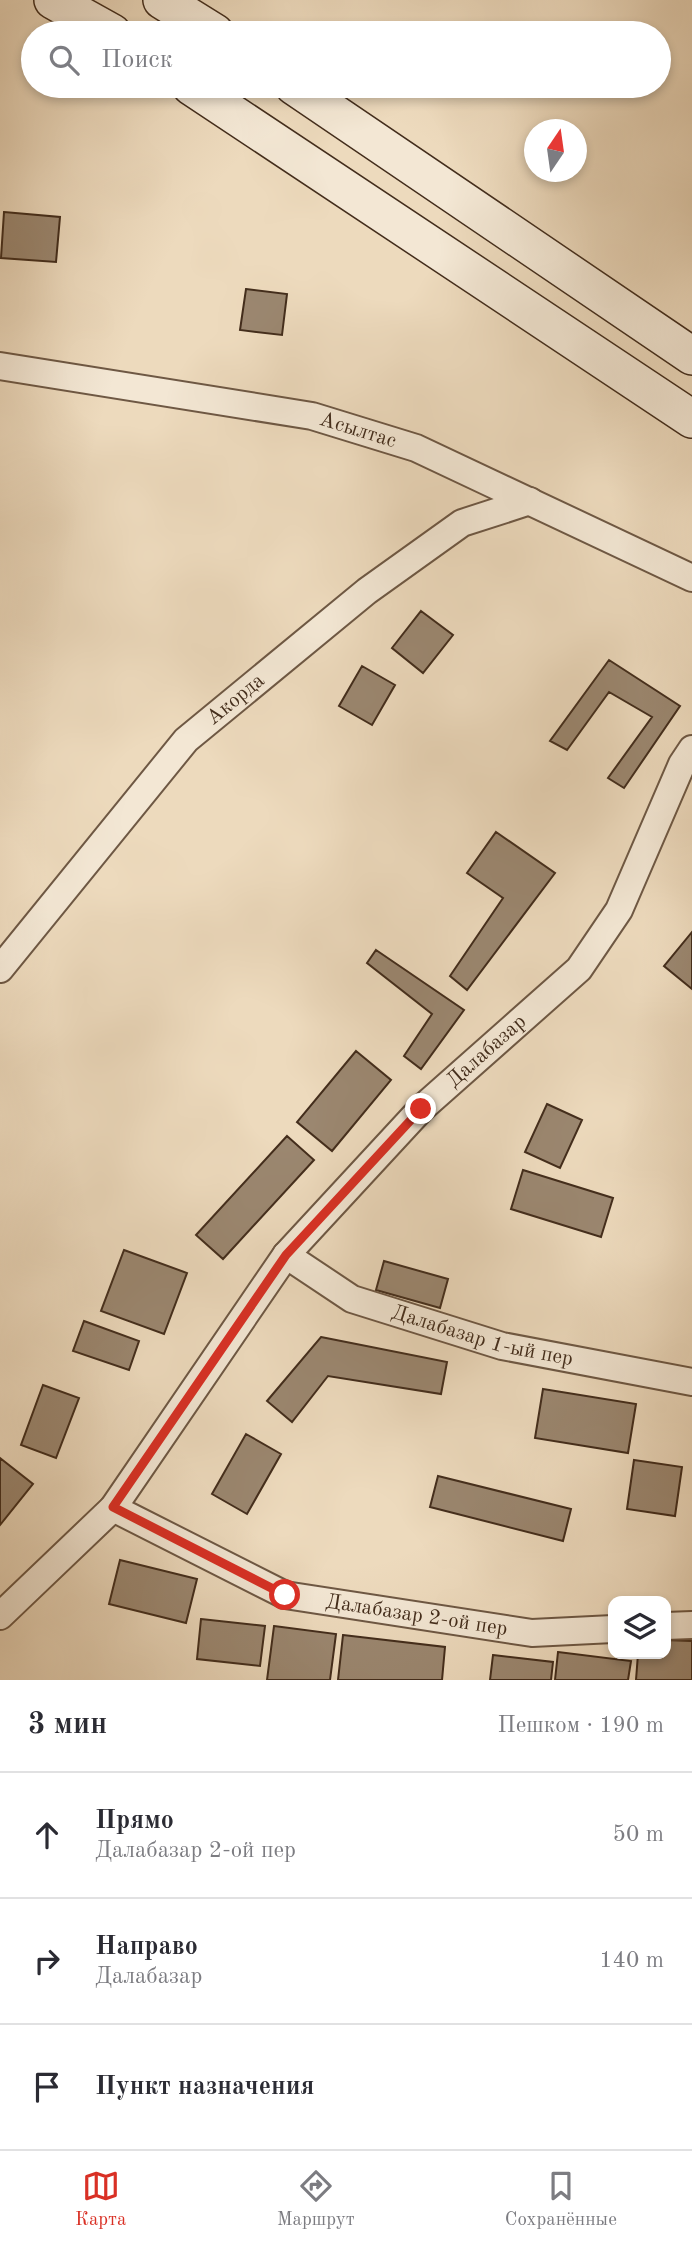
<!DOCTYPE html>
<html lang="ru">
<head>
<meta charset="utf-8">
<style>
  :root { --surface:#fff; --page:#f7f7f7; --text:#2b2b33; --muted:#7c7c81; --line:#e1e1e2; --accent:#d93025 }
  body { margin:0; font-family:"Old Standard TT",serif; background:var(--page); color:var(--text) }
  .controls { position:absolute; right:21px; bottom:21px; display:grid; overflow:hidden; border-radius:14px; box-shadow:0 4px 10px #0003 }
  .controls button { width:63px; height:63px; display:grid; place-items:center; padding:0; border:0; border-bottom:2px solid var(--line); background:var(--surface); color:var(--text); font:35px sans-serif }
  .compass { position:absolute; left:524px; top:119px; width:63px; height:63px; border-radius:50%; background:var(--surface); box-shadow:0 4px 10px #0003; rotate:13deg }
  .stop { position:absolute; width:21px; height:21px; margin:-16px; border:5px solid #d93025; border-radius:50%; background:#fff }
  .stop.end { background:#d93025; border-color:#fff; box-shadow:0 2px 7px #0008 }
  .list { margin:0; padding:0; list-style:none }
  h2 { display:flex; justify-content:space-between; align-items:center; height:91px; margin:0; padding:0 28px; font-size:30px }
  h2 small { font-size:23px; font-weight:400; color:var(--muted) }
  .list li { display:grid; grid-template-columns:46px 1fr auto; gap:21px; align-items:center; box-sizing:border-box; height:126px; padding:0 28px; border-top:2px solid var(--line) }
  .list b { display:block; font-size:26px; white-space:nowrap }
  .list p { margin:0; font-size:23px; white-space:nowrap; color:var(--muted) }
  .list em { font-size:23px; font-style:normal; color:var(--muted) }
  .icon { flex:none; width:38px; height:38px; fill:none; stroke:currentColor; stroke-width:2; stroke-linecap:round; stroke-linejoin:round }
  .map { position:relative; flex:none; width:692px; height:1680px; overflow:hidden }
  .search { position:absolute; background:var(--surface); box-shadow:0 4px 10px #0003; left:21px; right:21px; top:21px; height:77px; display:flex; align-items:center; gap:18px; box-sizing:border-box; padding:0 24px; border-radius:38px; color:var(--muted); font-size:26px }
  .sheet { height:469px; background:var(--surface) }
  nav { display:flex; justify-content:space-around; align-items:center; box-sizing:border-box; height:98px; border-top:2px solid var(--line); background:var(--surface); font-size:19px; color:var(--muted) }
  nav a { display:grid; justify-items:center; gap:4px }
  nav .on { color:var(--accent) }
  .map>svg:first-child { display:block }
  .building { fill:#9b8770; stroke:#432d1c; stroke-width:2 }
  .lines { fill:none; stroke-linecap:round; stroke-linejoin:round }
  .street-casing { stroke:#6e5844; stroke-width:30 }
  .secondary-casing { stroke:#432d1c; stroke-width:40 }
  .street { stroke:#f3e7d4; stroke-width:26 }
  .secondary { stroke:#f3e7d4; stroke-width:37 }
  .route { stroke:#d93025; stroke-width:9 }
  .labels { text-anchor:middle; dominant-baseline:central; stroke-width:6; stroke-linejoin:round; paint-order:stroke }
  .street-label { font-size:21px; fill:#432d1c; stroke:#f3e7d4 }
</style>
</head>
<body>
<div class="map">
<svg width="692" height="1680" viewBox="0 0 692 1680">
  <rect width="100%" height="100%" fill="#eddabd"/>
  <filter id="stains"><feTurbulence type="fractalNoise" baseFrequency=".00286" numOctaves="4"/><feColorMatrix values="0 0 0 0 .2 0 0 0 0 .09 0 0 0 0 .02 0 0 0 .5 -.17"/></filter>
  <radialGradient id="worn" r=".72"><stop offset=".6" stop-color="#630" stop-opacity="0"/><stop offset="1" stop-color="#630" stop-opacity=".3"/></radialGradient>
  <path class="building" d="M4,212L60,217L56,262L1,258Z
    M246,289L287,294L282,335L240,330Z
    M421,611L453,635L423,673L392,648Z
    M609,660L680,706L624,788L608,778L652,717L609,692L567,750L550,741Z
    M362,666L395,685L372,725L339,706Z
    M496,832L555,873L467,990L450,976L503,898L467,873Z
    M692,932V989L664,966Z
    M376,950L464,1010L421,1069L404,1056L432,1014L367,963Z
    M356,1051L391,1080L332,1151L297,1122Z
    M547,1104L582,1120L560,1168L525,1152Z
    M287,1136L314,1160L223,1259L196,1235Z
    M523,1170L613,1198L601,1237L511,1209Z
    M124,1250L187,1273L164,1334L101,1311Z
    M384,1261L448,1279L440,1308L376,1290Z
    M84,1321L139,1341L129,1370L73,1351Z
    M321,1337L447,1362L441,1394L328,1376L292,1422L267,1401Z
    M43,1385L79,1398L56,1458L21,1445Z
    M543,1389L636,1404L628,1453L535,1438Z
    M246,1434L281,1454L247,1514L212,1494Z
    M0,1458L33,1484L0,1525Z
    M634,1460L682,1467L675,1516L627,1509Z
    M438,1476L571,1509L563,1541L430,1507Z
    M120,1560L197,1579L186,1623L109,1604Z
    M201,1619L265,1626L260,1666L197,1659Z
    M274,1626L336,1634L330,1680H267Z
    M343,1635L445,1647L442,1680H338Z
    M666,1640L692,1641V1680H636L638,1654H666Z
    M558,1652L631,1661L628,1680H555Z
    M493,1655L553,1662L551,1680H490Z"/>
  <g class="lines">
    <g class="street-casing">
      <g id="street">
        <path id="s1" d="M0,366L312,416L416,448L692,578"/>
        <path id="s2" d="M0,969L186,740L367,591L462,523L530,501"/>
        <path id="s3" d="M286,1255L352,1299L502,1346L692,1382"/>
        <path id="s4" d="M113,1508L285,1595L532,1633L613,1629"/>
        <path id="s5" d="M0,1616L113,1508L286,1255L421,1109L579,969L619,910L682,764L692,749"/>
        <path d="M666,1626L692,1625"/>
      </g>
    </g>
    <g class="secondary-casing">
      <path id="secondary" d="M53,0L112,33
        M162,0L215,33
        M191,86L692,419
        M294,86L692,356"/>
    </g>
    <use href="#street" class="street"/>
    <use href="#secondary" class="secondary"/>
  </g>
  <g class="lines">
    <path class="route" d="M285,1595L113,1507L286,1255L421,1109"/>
  </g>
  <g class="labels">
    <g class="street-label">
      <text stroke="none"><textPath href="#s1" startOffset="364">Асылтас</textPath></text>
      <text stroke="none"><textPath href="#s2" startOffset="359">Акорда</textPath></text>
      <text stroke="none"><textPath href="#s5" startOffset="749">Далабазар</textPath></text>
      <text stroke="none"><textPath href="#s3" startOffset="215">Далабазар 1-ый пер</textPath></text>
      <text stroke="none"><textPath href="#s4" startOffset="326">Далабазар 2-ой пер</textPath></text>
    </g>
  </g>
  <rect width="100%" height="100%" filter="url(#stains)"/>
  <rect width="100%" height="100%" fill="url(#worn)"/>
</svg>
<div class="controls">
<button><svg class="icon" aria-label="layers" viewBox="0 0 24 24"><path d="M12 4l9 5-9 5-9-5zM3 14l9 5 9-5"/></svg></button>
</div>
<svg class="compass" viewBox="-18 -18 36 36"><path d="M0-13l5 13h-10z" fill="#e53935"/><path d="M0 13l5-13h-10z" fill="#7c7c81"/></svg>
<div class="stop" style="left:285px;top:1595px"></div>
<div class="stop end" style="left:421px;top:1109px"></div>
<div class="search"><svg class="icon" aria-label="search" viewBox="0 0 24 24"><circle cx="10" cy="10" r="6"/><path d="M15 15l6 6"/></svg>Поиск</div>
</div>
<section class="sheet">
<h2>3 мин<small>Пешком · 190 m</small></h2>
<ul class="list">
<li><svg class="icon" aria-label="ahead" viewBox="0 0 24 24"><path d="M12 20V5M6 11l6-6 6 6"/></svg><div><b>Прямо</b><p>Далабазар 2-ой пер</p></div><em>50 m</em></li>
<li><svg class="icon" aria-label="right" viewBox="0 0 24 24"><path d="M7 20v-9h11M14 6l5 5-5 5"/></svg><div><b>Направо</b><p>Далабазар</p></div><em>140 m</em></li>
<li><svg class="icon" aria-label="arrive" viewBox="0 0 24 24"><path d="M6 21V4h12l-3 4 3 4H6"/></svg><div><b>Пункт назначения</b></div></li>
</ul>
</section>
<nav>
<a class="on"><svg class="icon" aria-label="map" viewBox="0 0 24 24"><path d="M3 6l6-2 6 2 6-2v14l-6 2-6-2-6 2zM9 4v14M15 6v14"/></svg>Карта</a>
<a><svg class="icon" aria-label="directions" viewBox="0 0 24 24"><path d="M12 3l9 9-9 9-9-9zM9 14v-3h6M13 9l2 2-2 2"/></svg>Маршрут</a>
<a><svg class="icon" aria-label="saved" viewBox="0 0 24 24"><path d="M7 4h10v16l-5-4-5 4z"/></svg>Сохранённые</a>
</nav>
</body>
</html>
